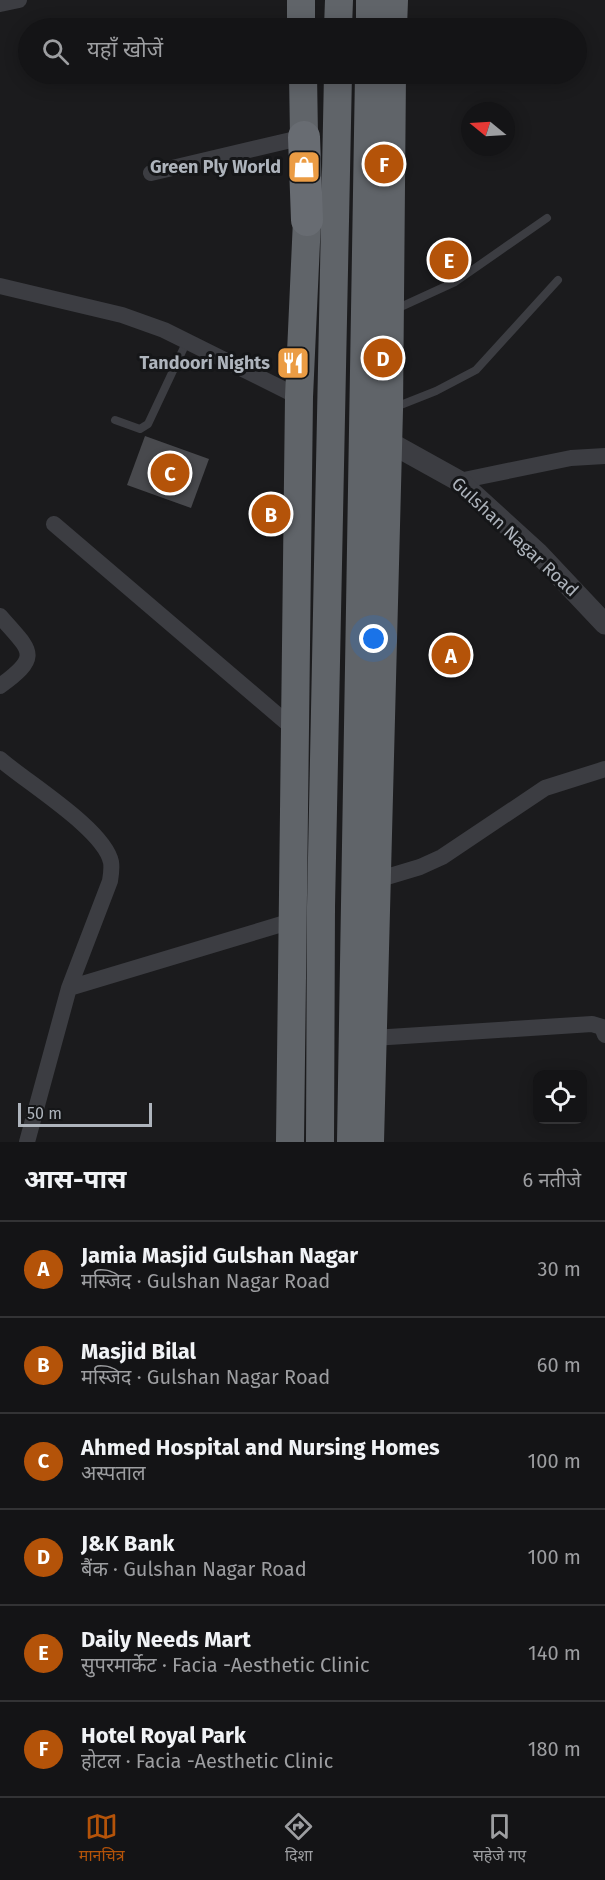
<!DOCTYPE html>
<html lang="hi">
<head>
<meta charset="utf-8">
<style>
  :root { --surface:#141416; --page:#1d1d1f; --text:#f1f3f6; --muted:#9d9ea1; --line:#333335; --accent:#b45309 }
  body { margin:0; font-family:"Fira Sans","Noto Sans Devanagari",sans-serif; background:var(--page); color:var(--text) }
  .controls { position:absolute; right:18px; bottom:18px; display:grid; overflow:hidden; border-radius:12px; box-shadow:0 3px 15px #0003 }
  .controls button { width:54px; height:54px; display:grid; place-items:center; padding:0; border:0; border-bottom:2px solid var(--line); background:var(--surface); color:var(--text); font:30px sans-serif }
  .compass { position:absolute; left:461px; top:102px; width:54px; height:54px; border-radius:50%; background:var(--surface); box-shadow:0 3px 15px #0003; rotate:288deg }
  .scale { position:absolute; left:18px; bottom:15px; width:134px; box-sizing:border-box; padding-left:6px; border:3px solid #aeb4bc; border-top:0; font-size:16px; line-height:21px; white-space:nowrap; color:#aeb4bc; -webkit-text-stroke:4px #151618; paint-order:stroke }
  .you { position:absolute; left:374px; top:639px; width:21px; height:21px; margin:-15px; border:4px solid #fff; border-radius:50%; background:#1a73e8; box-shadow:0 0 0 9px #1a73e833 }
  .badge { display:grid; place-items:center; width:39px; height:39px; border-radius:50%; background:var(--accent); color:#fff; font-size:20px; font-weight:700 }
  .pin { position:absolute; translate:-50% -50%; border:3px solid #fff; box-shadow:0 2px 6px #0006 }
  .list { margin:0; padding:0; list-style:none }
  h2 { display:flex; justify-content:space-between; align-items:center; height:78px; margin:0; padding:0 24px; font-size:26px }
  h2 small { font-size:20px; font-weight:400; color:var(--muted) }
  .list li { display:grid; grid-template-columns:39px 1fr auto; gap:18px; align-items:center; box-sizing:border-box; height:96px; padding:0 24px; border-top:2px solid var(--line) }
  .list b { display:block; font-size:22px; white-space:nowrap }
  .list p { margin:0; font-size:20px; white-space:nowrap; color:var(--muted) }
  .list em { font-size:20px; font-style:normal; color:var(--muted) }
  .icon { flex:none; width:33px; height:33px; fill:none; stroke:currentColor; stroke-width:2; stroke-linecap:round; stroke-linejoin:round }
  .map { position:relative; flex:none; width:605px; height:1142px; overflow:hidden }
  .search { position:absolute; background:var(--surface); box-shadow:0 3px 15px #0003; left:18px; right:18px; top:18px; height:66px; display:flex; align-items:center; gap:15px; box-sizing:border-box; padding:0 21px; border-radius:33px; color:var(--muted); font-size:22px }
  .sheet { height:654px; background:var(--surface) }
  nav { display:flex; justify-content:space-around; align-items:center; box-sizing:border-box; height:84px; border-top:2px solid var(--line); background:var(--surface); font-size:16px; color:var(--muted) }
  nav a { display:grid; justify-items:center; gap:3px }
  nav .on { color:var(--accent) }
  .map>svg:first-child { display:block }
  .building { fill:#48494d }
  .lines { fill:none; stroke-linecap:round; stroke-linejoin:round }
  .service { stroke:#3c3d42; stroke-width:8 }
  .minor { stroke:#3c3d42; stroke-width:16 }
  .tertiary { stroke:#3c3d42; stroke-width:21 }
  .trunk { stroke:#606469; stroke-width:28 }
  .motorway { stroke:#686c72; stroke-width:32 }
  .labels { text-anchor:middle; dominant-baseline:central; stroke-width:6; stroke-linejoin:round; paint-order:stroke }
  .poi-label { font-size:18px; font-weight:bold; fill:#aeb4bc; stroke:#151618; text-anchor:end }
  .street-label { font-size:18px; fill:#aeb4bc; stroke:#151618 }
</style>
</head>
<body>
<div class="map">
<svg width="605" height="1142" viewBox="0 0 605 1142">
  <rect width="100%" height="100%" fill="#1b1b1d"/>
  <path class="building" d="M145,436L209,459L191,508L127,485Z"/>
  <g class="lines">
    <path class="service" d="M394,310L455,282L547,218
      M393,408L436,391L476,370L558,280
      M115,420L140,429L148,424L187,341"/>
    <path class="minor" d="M0,4L19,0
      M151,173L304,137
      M0,286L122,315L164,330L299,397
      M459,481L571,458L605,456
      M54,524L294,729
      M0,616C30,651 43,655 0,686
      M0,759C26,782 104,829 111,862C112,868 111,875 110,881L69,988L27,1142
      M370,882L420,867L442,857L545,788L605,769
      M69,988L292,921
      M373,1038L592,1024L602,1027L605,1035"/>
    <path class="tertiary" d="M387,441L459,481L538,553L605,624"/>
    <path class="trunk" d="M301,0V28
      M338,28L339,0
      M370,28V0
      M393,28L394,0
      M303,74L304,137
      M290,1142L299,397L307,220
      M320,1142L321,907L338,74
      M351,1142L369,74
      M370,1142L389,410L392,74"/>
    <path class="motorway" d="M304,137L307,220"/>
  </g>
  <defs>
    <g id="shop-square" transform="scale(1.725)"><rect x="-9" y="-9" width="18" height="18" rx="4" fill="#eb9c44" stroke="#151618"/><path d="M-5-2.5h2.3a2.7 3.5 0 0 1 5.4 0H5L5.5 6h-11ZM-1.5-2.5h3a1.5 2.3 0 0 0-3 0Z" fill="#fff"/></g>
    <g id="restaurant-square" transform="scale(1.725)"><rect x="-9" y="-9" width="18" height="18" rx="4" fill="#eb9c44" stroke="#151618"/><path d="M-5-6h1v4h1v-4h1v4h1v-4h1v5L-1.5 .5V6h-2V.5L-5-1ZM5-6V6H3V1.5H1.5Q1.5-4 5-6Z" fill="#fff"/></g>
  </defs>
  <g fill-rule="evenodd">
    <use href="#shop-square" x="304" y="167"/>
    <use href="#restaurant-square" x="293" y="363"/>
  </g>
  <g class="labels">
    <g class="poi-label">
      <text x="281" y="167">Green Ply World</text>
      <text x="270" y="363">Tandoori Nights</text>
    </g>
    <g class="street-label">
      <text transform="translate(515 537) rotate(43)">Gulshan Nagar Road</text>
    </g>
  </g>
</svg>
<div class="controls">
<button><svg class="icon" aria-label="locate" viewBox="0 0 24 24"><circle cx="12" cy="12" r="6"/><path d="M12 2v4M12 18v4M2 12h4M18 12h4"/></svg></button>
</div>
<svg class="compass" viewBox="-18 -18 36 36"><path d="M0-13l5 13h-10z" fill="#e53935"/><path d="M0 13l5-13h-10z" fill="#9d9ea1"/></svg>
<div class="scale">50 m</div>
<div class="you"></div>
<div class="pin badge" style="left:451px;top:655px">A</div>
<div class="pin badge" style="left:271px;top:514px">B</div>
<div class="pin badge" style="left:170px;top:473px">C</div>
<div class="pin badge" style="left:383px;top:358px">D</div>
<div class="pin badge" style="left:449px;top:260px">E</div>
<div class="pin badge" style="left:384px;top:164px">F</div>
<div class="search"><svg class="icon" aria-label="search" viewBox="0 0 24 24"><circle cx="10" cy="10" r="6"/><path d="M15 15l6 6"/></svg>यहाँ खोजें</div>
</div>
<section class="sheet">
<h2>आस-पास<small>6 नतीजे</small></h2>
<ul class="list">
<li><span class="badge">A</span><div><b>Jamia Masjid Gulshan Nagar</b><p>मस्जिद · Gulshan Nagar Road</p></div><em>30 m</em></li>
<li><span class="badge">B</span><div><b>Masjid Bilal</b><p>मस्जिद · Gulshan Nagar Road</p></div><em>60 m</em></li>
<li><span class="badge">C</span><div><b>Ahmed Hospital and Nursing Homes</b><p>अस्पताल</p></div><em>100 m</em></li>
<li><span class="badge">D</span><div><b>J&amp;K Bank</b><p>बैंक · Gulshan Nagar Road</p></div><em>100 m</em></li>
<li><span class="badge">E</span><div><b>Daily Needs Mart</b><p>सुपरमार्केट · Facia -Aesthetic Clinic</p></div><em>140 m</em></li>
<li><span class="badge">F</span><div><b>Hotel Royal Park</b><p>होटल · Facia -Aesthetic Clinic</p></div><em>180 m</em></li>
</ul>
</section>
<nav>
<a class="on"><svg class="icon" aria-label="map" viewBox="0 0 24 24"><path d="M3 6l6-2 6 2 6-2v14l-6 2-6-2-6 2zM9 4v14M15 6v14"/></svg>मानचित्र</a>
<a><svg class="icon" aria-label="directions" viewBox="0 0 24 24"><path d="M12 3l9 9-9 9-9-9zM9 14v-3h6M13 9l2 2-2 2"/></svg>दिशा</a>
<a><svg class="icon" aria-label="saved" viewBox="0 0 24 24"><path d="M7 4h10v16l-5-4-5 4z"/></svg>सहेजे गए</a>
</nav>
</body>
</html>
